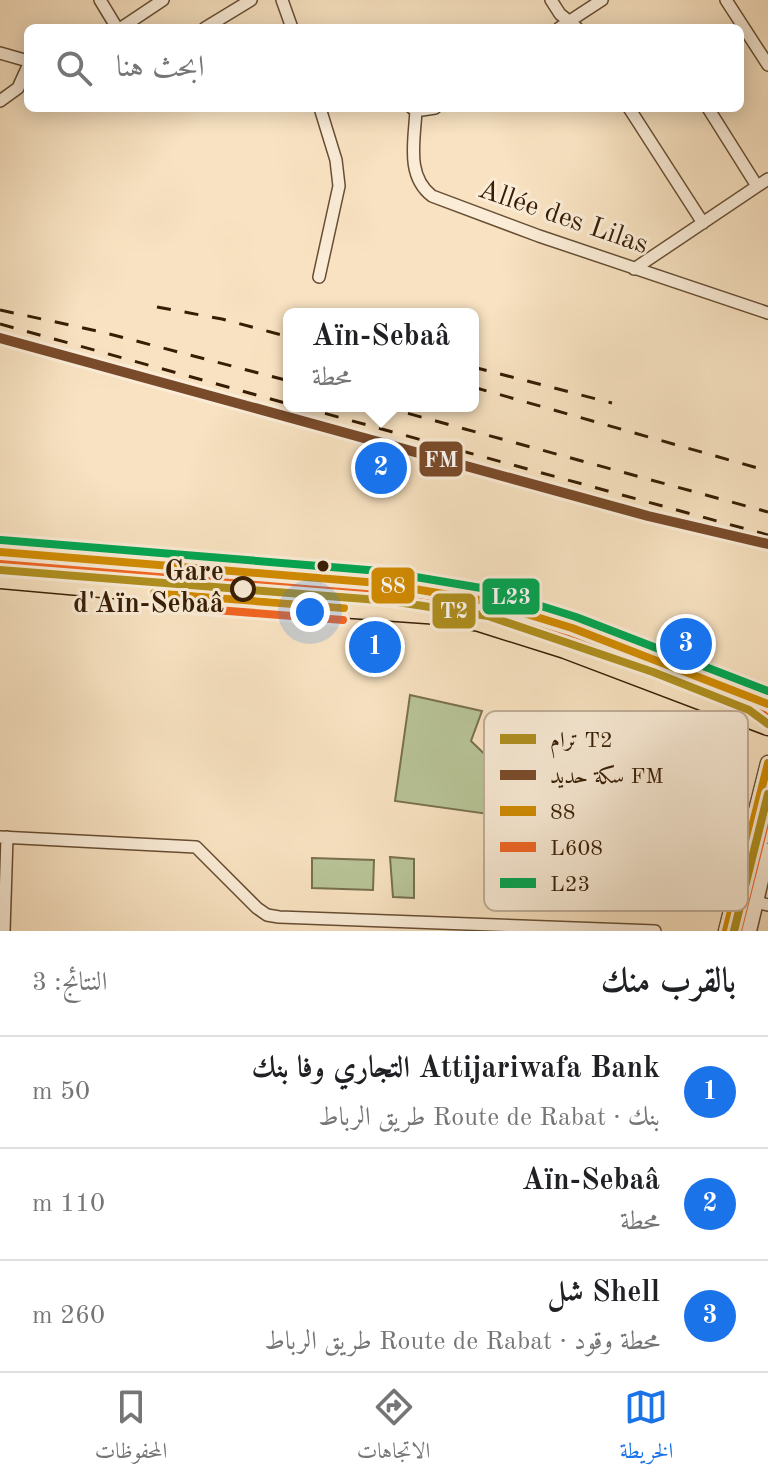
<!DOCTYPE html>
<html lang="ar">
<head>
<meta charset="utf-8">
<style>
  :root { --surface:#fff; --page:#f2f2f2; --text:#202124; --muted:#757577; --line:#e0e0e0; --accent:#1a73e8 }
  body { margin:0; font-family:"Old Standard TT",Amiri,serif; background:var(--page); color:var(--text); direction:rtl }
  .you { position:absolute; left:310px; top:612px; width:28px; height:28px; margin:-20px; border:6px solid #fff; border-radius:50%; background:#1a73e8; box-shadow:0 0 0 12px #1a73e833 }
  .badge { display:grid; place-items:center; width:52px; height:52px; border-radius:50%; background:var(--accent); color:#fff; font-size:26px; font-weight:700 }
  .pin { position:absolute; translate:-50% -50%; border:4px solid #fff; box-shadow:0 2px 8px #0006 }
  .popup { position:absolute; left:283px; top:308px; width:196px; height:104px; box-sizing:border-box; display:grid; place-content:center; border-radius:12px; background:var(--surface); filter:drop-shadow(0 2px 6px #0005); font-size:26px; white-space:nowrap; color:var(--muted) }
  .popup b { font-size:30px; color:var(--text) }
  .popup::after { content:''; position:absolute; left:50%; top:100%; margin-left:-16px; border:16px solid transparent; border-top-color:var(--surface) }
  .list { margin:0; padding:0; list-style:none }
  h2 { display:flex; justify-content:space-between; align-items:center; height:104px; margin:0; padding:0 32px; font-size:34px }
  h2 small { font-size:26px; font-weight:400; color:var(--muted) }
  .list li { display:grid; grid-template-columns:52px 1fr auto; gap:24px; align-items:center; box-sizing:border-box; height:112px; padding:0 32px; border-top:2px solid var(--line) }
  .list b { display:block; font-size:30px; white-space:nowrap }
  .list p { margin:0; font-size:26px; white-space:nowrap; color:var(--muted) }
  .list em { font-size:26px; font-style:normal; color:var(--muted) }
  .icon { flex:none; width:44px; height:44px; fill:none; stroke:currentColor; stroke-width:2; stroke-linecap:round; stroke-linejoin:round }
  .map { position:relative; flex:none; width:768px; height:931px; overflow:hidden; direction:ltr }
  .search { position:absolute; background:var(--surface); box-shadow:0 4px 20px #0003; left:24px; right:24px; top:24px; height:88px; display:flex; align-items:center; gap:20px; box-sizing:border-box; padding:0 28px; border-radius:12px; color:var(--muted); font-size:30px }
  .sheet { height:440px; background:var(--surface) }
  nav { display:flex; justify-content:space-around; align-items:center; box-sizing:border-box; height:112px; border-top:2px solid var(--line); background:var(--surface); font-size:22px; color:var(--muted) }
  nav a { display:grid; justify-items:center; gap:4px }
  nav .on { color:var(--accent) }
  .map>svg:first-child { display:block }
  .green { fill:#b8c497; stroke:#78704e; stroke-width:2 }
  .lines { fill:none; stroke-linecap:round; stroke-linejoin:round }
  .minor-casing { stroke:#674e33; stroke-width:14 }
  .tertiary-casing { stroke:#674e33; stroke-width:17 }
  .primary-casing { stroke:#371d04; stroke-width:21 }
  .minor { stroke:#faecd7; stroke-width:11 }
  .tertiary { stroke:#faecd7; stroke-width:14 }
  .primary { stroke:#f8e2c1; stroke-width:18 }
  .tram { stroke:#371d04; stroke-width:2 }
  .rail { stroke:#371d04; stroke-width:3; stroke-dasharray:14 14; stroke-linecap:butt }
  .bus-1-casing { stroke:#faecd7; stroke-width:14 }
  .bus-2-casing { stroke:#faecd7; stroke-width:14 }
  .bus-3-casing { stroke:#faecd7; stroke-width:14 }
  .bus-1 { stroke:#d18b01; stroke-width:8 }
  .bus-2 { stroke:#f26522; stroke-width:8 }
  .bus-3 { stroke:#00a651; stroke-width:8 }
  .rail-1-casing { stroke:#faecd7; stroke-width:16 }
  .rail-1 { stroke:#7a4b2a; stroke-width:10 }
  .tram-1-casing { stroke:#faecd7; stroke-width:14 }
  .tram-1 { stroke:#af8f1e; stroke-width:8 }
  .bus-dot { fill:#371d04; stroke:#faecd7; stroke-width:3 }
  .stop-dot { fill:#faecd7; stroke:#371d04; stroke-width:4 }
  .labels { text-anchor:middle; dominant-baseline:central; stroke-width:6; stroke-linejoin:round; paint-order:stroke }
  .street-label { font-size:28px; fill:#371d04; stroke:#faecd7 }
  .stop-label { font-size:28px; font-weight:bold; fill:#371d04; stroke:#faecd7; text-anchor:end }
  .key { fill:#faecd7; stroke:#c0ae98; stroke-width:2 }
  .key-label { font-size:22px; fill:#371d04 }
  .line-badge { stroke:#faecd7; stroke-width:3 }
  .badge-label { font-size:22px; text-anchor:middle; font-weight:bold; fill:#fff }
</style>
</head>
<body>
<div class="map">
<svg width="768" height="931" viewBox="0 0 768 931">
  <rect width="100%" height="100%" fill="#f8e2c1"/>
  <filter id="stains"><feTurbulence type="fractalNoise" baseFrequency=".0025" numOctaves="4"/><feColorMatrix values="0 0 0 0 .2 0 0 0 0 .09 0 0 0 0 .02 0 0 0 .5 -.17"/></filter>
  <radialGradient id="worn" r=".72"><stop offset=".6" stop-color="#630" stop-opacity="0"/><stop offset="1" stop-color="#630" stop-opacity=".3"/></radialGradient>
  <path class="green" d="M410,695L482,711L471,741L502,771L488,814L395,801Z
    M390,857L414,859V898L393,897Z
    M312,858L374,860L373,890L312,888Z"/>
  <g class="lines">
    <g class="minor-casing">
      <path id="minor" d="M100,0L117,28
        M282,0L292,28
        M551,0L560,14L577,28
        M726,0L768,65
        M121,28L163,0
        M205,28L251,0
        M559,28L602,0
        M0,53L28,61
        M0,101L18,88L28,66
        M412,108L422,110L435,108
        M629,108L703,223
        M708,108L757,186
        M416,109C415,139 405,175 432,196L539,236L768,313
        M634,269L768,179
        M319,277L339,186L336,160L320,108
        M0,837L196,847L257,908L267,915L279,917L655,931
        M756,902L768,905
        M4,931L7,837"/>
    </g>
    <g class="tertiary-casing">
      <path id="tertiary" d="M726,931L768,763
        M749,931L768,851"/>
    </g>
    <g class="primary-casing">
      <path id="primary" d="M0,552L379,583L485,601L572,628L768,704
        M0,579L282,604L440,615L479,622L565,649L768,726"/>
    </g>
    <use href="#minor" class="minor"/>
    <use href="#tertiary" class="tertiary"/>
    <use href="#primary" class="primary"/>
    <path class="tram" d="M583,641L607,657"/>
    <path class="rail" d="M157,307L222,319L289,337
      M0,310L102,332L289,381
      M0,324L289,404
      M473,367L612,403
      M473,387L768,471
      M298,406L768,535
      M381,406L768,512"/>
    <g class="bus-1-casing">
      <path id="bus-1" d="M0,552L379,583L485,601L572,628L768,704
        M154,593L344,608
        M726,931L768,763"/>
    </g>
    <g class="bus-2-casing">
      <path id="bus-2" d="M0,564L378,595L482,613L568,639L764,715
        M153,605L343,620
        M738,931L768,812"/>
    </g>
    <g class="bus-3-casing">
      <path id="bus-3" d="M1,540L380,571L487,589L576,617L768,691
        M155,581L345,596"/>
    </g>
    <use href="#bus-1" class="bus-1"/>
    <use href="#bus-2" class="bus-2"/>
    <use href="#bus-3" class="bus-3"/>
    <g class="rail-1-casing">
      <path id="rail-1" d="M0,338L648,516L768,544"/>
    </g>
    <use href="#rail-1" class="rail-1"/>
    <g class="tram-1-casing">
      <path id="tram-1" d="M0,570L391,601L488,616L653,672L749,710L768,724
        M734,931L768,794"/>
    </g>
    <use href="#tram-1" class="tram-1"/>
  </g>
  <circle class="bus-dot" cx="323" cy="566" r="7"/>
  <circle class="stop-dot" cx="243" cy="589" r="11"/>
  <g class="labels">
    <g class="street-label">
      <text transform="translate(563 218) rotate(19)">Allée des Lilas</text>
    </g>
    <g class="stop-label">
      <text x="224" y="573">Gare<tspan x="224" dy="32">d'Aïn-Sebaâ</tspan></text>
    </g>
  </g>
  <rect x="484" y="711" width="264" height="200" rx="12" class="key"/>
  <rect x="500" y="734" width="36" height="10" fill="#af8f1e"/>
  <rect x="500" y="770" width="36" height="10" fill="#7a4b2a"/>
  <rect x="500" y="806" width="36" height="10" fill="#d18b01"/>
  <rect x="500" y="842" width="36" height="10" fill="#f26522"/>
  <rect x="500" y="878" width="36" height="10" fill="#00a651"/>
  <g class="key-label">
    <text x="550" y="747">ترام T2</text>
    <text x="550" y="783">سكة حديد FM</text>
    <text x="550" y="819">88</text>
    <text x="550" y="855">L608</text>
    <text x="550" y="891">L23</text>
  </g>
  <g class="line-badge">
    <rect x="418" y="440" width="46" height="38" rx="8" fill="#7a4b2a"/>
    <rect x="370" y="566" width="46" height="39" rx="8" fill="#d18b01"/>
    <rect x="481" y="577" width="60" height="39" rx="8" fill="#00a651"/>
    <rect x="431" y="592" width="46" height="38" rx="8" fill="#af8f1e"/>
  </g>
  <g class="badge-label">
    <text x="441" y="467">FM</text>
    <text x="393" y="593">88</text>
    <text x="511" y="604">L23</text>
    <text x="454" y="618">T2</text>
  </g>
  <rect width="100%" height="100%" filter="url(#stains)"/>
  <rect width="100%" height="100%" fill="url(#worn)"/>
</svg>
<div class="you"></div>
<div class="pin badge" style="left:375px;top:647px">1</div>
<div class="pin badge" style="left:381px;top:468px">2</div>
<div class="popup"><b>Aïn-Sebaâ</b>محطة</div>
<div class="pin badge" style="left:686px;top:644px">3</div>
<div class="search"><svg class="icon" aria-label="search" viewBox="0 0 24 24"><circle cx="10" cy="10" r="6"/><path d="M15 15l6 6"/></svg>ابحث هنا</div>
</div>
<section class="sheet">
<h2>بالقرب منك<small>النتائج: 3</small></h2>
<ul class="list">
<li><span class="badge">1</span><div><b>Attijariwafa Bank التجاري وفا بنك</b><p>بنك · Route de Rabat طريق الرباط</p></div><em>50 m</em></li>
<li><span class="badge">2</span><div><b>Aïn-Sebaâ</b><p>محطة</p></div><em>110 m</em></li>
<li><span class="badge">3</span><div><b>Shell شل</b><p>محطة وقود · Route de Rabat طريق الرباط</p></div><em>260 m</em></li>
</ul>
</section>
<nav>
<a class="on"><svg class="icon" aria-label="map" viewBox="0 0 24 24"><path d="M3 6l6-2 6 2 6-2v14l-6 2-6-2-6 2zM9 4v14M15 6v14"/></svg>الخريطة</a>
<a><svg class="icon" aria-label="directions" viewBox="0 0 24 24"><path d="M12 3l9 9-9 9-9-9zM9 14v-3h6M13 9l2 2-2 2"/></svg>الاتجاهات</a>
<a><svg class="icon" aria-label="saved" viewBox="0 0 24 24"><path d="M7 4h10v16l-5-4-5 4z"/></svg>المحفوظات</a>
</nav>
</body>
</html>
